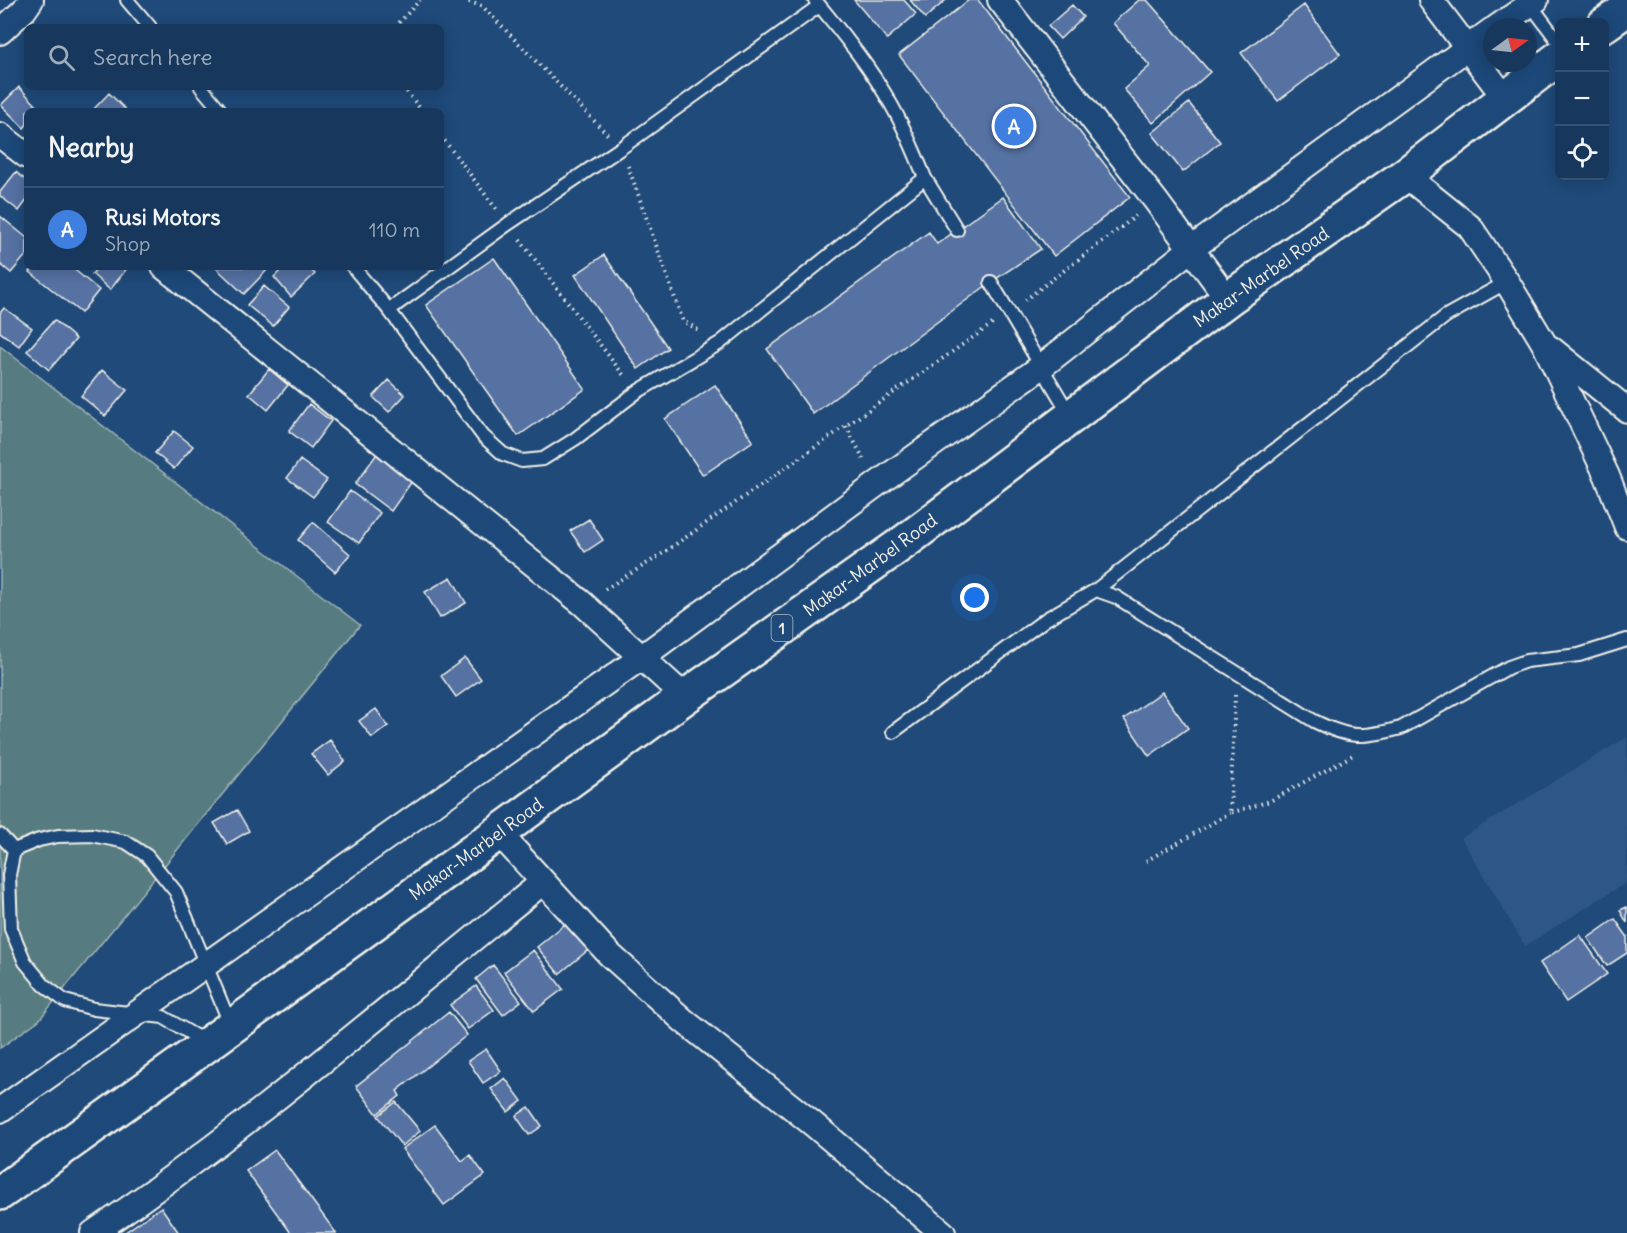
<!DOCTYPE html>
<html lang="en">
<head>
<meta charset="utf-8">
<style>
  :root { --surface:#17385c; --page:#203f62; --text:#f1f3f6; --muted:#9eacbb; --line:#365272; --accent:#8bbbb9 }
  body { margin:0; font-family:Delius,sans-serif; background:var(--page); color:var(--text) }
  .controls { position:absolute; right:18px; top:18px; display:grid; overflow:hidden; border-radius:9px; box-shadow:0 3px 15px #0003 }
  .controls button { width:54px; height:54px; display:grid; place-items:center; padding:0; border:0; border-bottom:2px solid var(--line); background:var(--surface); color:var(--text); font:30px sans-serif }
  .compass { position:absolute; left:1483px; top:18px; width:54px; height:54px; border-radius:50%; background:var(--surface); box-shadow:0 3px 15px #0003; rotate:75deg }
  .you { position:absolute; left:975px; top:598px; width:21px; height:21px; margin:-15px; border:4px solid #fff; border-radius:50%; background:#1a73e8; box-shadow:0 0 0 9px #1a73e833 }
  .badge { display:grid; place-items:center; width:39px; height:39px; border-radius:50%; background:var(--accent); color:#fff; font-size:20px; font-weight:700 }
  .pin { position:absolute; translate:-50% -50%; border:3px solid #fff; box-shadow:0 2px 6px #0006 }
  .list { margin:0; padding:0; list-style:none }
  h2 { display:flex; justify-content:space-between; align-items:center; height:78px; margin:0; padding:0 24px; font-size:26px }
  h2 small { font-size:20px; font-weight:400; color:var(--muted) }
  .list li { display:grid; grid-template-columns:39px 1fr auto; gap:18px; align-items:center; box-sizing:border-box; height:84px; padding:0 24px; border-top:2px solid var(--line) }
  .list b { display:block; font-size:22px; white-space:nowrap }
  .list p { margin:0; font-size:20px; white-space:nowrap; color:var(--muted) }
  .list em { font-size:20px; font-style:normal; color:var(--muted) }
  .icon { flex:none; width:33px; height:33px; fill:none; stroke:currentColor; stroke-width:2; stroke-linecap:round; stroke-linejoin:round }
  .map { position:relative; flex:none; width:1627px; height:1233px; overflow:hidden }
  .search { position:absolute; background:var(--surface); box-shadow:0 3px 15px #0003; left:24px; top:24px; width:420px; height:66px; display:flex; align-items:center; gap:15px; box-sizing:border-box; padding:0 21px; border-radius:9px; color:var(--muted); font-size:22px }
  .panel { position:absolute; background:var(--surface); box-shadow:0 3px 15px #0003; left:24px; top:108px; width:420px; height:162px; border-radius:9px }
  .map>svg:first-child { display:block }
  .built { fill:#2f5686 }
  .green { fill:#567b81; stroke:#a5b6b4; stroke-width:1.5 }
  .building { fill:#5472a3; stroke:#f4f1e8; stroke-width:1.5 }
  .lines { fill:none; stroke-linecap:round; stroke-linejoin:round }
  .service-casing { stroke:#f4f1e8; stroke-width:16 }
  .minor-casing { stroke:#f4f1e8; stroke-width:28 }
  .primary-casing { stroke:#f4f1e8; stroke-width:38 }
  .path { stroke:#f4f1e8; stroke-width:4; stroke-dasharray:1.5 4.5; stroke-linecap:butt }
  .service { stroke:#1f4a7a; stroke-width:12 }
  .minor { stroke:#1f4a7a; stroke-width:24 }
  .primary { stroke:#1f4a7a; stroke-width:33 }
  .labels { text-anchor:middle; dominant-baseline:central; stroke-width:4.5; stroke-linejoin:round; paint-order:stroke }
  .shield { fill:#1f4a7a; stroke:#b4bfc7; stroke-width:1.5 }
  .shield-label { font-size:16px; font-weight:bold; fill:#f4f1e8 }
  .street-label { font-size:18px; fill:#f4f1e8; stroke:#1f4a7a }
</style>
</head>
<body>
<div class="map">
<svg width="1627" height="1233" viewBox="0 0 1627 1233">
  <rect width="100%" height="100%" fill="#1f4a7a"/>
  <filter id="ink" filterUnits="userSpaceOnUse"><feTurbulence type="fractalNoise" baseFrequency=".0167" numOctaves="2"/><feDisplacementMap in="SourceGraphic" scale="12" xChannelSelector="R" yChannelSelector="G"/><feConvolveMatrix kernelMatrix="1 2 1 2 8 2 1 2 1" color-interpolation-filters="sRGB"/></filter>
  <g filter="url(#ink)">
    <path class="built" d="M1627,737V882L1525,946L1461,838Z"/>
    <path class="green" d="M0,346L360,625L39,1020L0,1048Z"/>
    <path class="building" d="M854,0H904L916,14L887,39Z
      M910,0H946L925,18Z
      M969,0H978L1130,197L1054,256L899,55Z
      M1139,0H1147L1210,72L1153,123L1124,89L1150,66L1113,23Z
      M1072,5L1083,17L1060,39L1048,26Z
      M1304,5L1340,54L1278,101L1241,53Z
      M19,87L41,110L27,111V124L24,128L1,105Z
      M109,93L127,111H92Z
      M1189,103L1220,142L1183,172L1152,133Z
      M16,172L27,181V200L19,211L0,196V192Z
      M1003,197L1041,249L991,282L813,414L767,349L929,232L937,244Z
      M0,216L27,238V254L11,273L0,264Z
      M604,255L668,348L638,369L575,275Z
      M494,258L585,389L518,436L426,305Z
      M34,267H71L99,290L81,313L30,272Z
      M98,267H128L110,290L92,274Z
      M215,267H270L244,294Z
      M284,267H308L315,274L291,297L274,277Z
      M264,286L289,307L273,326L247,305Z
      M4,308L32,328L19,346L0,332V313Z
      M54,320L76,339L49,370L27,351Z
      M269,369L288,385L268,410L249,394Z
      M102,370L127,390L105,416L81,396Z
      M389,380L405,395L389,412L373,397Z
      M715,385L753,441L703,475L665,419Z
      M309,404L331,421L311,448L289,431Z
      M174,431L193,446L174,469L155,453Z
      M379,451L415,477L391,511L355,484Z
      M300,460L327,480L313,497L287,478Z
      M350,491L380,513L359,543L328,522Z
      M589,519L603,540L585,552L570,531Z
      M313,522L350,554L335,572L298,540Z
      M451,577L466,603L440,618L425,592Z
      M465,658L481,679L456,697L441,676Z
      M1162,692L1188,728L1149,756L1124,719Z
      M376,709L388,726L372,738L359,721Z
      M330,740L345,761L328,775L311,754Z
      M237,810L249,831L227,844L214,823Z
      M1627,907V923L1620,910Z
      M1615,919L1627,936V953L1607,966L1588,938Z
      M570,920L592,947L559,974L537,947Z
      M1580,935L1607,974L1566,1002L1540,963Z
      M533,950L563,989L534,1011L504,972Z
      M493,965L521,1001L503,1015L476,979Z
      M476,986L494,1010L468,1029L450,1005Z
      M449,1012L467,1035L397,1091L400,1096L377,1114L356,1086Z
      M486,1049L501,1071L483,1083L468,1061Z
      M505,1078L522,1101L508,1112L491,1089Z
      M396,1102L420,1131L402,1146L378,1116Z
      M529,1107L542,1126L529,1135L516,1116Z
      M435,1125L462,1161L470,1155L485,1175L444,1205L402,1149Z
      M275,1150L336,1233H291L246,1171Z
      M161,1207L179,1233H124Z"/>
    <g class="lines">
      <g class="service-casing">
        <path id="service" d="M127,0L150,27
          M1528,1L1560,44
          M201,87L221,111
          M925,178L957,230
          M353,267L389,310L483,436L503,454L522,461L543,459L575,439L637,392L720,343L925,178C915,153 905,129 892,106C871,68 842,33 815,0
          M991,282L1070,415
          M1507,282L1446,316L1096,590L1116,597L1314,721C1350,739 1363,738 1401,728L1509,667L1526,661L1579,655L1627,640
          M389,310L508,224L621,148L819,6
          M893,732L1046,619L1096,590
          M0,835L14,850L39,840L58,836L92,835L126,842L147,856L176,892L231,1026
          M14,850L9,875L11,929L25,962L44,985L65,1001L94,1009L163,1017L205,1042"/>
      </g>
      <g class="minor-casing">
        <path id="minor" d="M1000,0L1156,201L1228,299
          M1431,0L1505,98
          M1497,27L1536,0
          M0,32L24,10L31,0
          M0,135L27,156
          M1405,175L1470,227L1507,282L1545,345L1607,476L1627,527
          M164,267L582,603L685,697
          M1550,348L1627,410
          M498,832L609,954L684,1021L813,1124L943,1233
          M0,1110L642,657L877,484L1041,367L1191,249L1492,30
          M93,1233C251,1126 395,1001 543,882"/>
      </g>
      <g class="primary-casing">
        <path id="primary" d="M1604,25L1627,9
          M0,1193L208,1044L685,697L907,540L1228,299L1405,175L1560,57"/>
      </g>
      <path class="path" d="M463,0L482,6L608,135
        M395,27L420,0
        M403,87L422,111
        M441,136L497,210
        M628,166L683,321L700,331
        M520,240L625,377
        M1025,300L1136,216
        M846,426L865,462
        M605,589L656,558L995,322
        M1235,695L1230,813L1270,801L1353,755
        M1146,861L1230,813"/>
      <use href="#service" class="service"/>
      <use href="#minor" class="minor"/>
      <use href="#primary" class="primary"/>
    </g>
  </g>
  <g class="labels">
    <rect class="shield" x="771.5" y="615" width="21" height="26" rx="4.5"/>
    <g class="shield-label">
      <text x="782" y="628">1</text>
    </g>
    <g class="street-label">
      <text transform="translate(1261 277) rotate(-35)">Makar-Marbel Road</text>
      <text transform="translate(870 565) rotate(-36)">Makar-Marbel Road</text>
      <text transform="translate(476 849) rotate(-36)">Makar-Marbel Road</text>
    </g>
  </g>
</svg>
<div class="controls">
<button>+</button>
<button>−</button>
<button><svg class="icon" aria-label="locate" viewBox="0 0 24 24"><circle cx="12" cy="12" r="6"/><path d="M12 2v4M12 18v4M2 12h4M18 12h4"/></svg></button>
</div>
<svg class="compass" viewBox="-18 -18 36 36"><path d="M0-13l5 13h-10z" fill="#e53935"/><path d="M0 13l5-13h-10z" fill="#9eacbb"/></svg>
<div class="you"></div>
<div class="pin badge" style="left:1014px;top:126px;background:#3f7fe0">A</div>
<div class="search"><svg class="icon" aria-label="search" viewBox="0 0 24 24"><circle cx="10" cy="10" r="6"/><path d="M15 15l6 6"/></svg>Search here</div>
<section class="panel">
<h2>Nearby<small></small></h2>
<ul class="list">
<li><span class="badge" style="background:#3f7fe0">A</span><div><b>Rusi Motors</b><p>Shop</p></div><em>110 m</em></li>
</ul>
</section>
</div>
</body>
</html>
